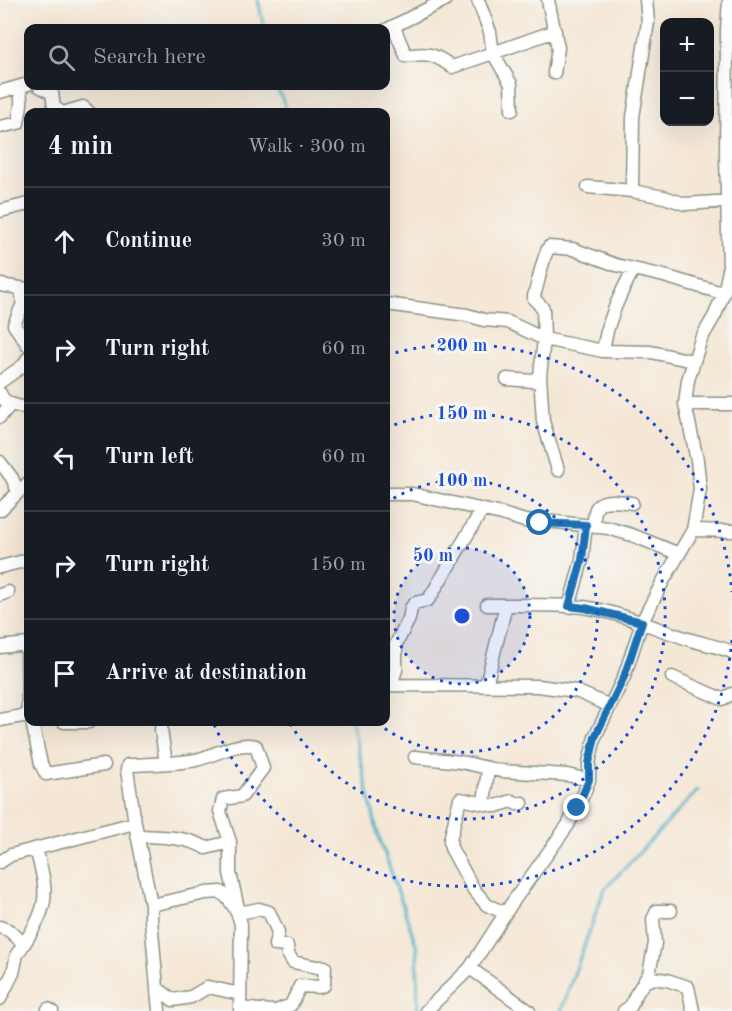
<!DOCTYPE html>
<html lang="en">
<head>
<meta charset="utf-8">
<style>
  :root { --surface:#171b24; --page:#242831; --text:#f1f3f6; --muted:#9ea1a6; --line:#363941 }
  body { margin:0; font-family:"Old Standard TT",serif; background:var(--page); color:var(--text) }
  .controls { position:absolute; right:18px; top:18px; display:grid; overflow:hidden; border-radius:12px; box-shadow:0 6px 24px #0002 }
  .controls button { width:54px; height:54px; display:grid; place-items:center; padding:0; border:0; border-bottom:2px solid var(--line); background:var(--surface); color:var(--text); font:30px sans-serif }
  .stop { position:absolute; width:18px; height:18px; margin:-14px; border:4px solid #1f6fb2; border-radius:50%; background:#fff }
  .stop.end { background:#1f6fb2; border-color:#fff; box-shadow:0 2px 6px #0008 }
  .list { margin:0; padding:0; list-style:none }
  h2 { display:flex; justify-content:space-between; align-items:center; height:78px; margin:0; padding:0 24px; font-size:26px }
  h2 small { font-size:20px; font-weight:400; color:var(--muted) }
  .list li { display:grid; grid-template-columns:39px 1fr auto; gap:18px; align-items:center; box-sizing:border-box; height:108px; padding:0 24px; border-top:2px solid var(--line) }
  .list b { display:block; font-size:22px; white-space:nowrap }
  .list em { font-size:20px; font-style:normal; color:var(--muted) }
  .icon { flex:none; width:33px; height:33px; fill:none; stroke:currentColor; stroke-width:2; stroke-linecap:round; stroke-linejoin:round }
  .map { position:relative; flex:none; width:732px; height:1011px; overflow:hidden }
  .search { position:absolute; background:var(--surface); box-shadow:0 6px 24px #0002; left:24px; top:24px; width:366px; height:66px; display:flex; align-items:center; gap:15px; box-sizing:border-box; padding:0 21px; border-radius:12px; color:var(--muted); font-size:22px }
  .panel { position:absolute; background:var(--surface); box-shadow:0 6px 24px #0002; left:24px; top:108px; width:366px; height:618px; border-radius:12px }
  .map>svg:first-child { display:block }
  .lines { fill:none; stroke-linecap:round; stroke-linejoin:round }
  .stream { stroke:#45b0c3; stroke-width:3 }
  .minor-casing { stroke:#8a9285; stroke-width:15 }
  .minor { stroke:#fff; stroke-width:12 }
  .route { stroke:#1f6fb2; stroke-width:8 }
  .ring { fill:none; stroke:#1d4ed8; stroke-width:3; stroke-dasharray:3 6 }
  .centre { fill:#1d4ed8; stroke:#f6f6f2; stroke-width:3 }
  .ring-label { font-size:18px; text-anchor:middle; font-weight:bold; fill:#1d4ed8; stroke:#f6f6f2; stroke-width:6; stroke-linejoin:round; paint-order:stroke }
</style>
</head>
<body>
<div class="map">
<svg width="732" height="1011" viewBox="0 0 732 1011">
  <rect width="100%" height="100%" fill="#f6f6f2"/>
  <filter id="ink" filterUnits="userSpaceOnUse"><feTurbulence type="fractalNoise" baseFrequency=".0167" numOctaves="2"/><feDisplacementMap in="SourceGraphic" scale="12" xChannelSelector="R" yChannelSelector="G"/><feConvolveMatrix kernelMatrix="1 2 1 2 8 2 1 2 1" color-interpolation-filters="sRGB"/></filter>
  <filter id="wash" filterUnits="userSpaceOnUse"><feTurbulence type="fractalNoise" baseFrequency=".008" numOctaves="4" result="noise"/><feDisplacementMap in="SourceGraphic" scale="24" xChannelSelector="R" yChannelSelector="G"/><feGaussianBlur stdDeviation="1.35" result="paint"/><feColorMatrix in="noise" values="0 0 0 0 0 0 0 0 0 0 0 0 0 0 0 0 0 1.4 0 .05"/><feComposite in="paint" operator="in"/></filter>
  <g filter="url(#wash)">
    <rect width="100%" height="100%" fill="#f5e7d6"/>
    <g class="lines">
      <path class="stream" d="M258,0L264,28
        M276,86L288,112
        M352,722L377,831L417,947L418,1011
        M561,1011L604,890L698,790"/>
    </g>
  </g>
  <g filter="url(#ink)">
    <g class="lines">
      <g class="minor-casing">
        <path id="minor" d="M478,0L490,32L493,53L555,31
          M548,0L558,48L554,73
          M394,27L406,56C427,52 435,54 452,67L493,53L511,84L512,110
          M386,30L445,0
          M39,86L52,93L54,107L61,112
          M0,92L28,84
          M66,112L83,107L89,112
          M0,127L18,123C20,110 24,99 18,87
          M588,187L632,191L664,197L685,204L731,201
          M632,191L633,117L648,22L646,0
          M0,211L28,204
          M0,285L27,289
          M21,289L23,303L14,325L28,345
          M386,304L467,315L484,320L508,322L544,339L603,351L651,352L693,361
          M603,351C607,322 619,296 633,270
          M540,376L543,421L558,470
          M507,379L533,381L540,376L544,339L543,308L534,299V296C538,284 543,256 549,247L573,249L616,265L664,276L722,293
          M0,382L24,365L28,358
          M0,393C4,405 17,406 28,408
          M685,404H732
          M0,417L10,405
          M0,462L12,478L18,492
          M386,494H412L502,514L525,521L557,522L608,528L632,535L679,554
          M0,510L28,483
          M595,527C590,496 610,500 632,503
          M693,530L732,531
          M0,567L28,560
          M0,595L8,592
          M487,605C519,605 551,604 583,607C619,612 654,628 688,639C703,644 718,646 732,652
          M569,607L582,560L586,525
          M27,646L28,716
          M0,647L28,644
          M672,677L722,699L732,694
          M391,685L396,670V644L409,619L411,608L415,603L428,600L432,594L482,510
          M486,685L506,605
          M386,687L391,685L538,686L576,691L610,706
          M0,720L28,715
          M32,722L41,764L46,774L104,765
          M64,722H89
          M162,722L161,730L166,763
          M415,757L461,762L501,771L567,775L589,780
          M484,803L488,768
          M137,836C159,837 186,836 206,848L230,842
          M0,862L11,855L135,823
          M151,905L206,893L221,892C231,900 238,912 241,924L240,1011
          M505,913L487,905L474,890L451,848L450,840L460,799L496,806L512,801L517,804L522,803
          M0,927L10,931L24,944L17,954L13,973L0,999
          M24,944C48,906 49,896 37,853L31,851
          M470,968L529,1011
          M643,983L652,978L667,980L688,987L693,1011
          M157,988L173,1000L191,997L208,987L240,994
          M240,1008L271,1011
          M48,1009L52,1011
          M159,1011L151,919V905L135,823L127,770L128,765C151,764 174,764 196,760C214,756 236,741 256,746L263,768L242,796L223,799L220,811L230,842V873L239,913L259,909L269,912L278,932L275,945L287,946L288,954L293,962L317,967H325L324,985L319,987L300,986L291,1005L276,1011
          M426,1011L470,968L512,903L568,825L584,793L589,780V763L595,737L624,677L642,622L662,583L693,530L700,489L697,460L685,404L688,380L701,339L715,315L725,289L729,270L726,156L727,30L729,0
          M624,1011L631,1006L635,996L649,974L655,943L653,919L657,911H671"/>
      </g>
      <use href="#minor" class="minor"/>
    </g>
  </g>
  <g class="lines" filter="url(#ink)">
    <path class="route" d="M540,523L586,525L582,560L569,606L585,608L642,622L624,677L595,737L589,763V780L577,808"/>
  </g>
  <circle cx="462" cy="616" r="68" fill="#1d4ed8" fill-opacity=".12"/>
  <g class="ring">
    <circle cx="462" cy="616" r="68"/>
    <path d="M386 503A136 136 0 1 1 376 722"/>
    <path d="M386 428A203 203 0 1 1 289 722"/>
    <path d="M732 640A271 271 0 0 1 213 722M387 355A271 271 0 0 1 732 592"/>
  </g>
  <circle cx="462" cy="616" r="9" class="centre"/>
  <g class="ring-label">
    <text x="462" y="351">200 m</text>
    <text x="462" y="419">150 m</text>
    <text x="462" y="486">100 m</text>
    <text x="433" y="561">50 m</text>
  </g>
</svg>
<div class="controls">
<button>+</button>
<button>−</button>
</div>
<div class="stop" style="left:540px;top:523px"></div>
<div class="stop end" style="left:577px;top:808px"></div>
<div class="search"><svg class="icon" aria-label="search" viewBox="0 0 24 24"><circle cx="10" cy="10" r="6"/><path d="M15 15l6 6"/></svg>Search here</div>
<section class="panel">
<h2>4 min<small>Walk · 300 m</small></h2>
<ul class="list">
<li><svg class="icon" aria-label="ahead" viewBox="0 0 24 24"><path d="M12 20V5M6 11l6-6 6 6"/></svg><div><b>Continue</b></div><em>30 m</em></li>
<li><svg class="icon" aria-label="right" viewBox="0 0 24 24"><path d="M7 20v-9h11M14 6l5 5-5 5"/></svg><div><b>Turn right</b></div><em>60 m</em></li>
<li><svg class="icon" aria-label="left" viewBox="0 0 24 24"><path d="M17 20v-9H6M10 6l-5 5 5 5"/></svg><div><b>Turn left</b></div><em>60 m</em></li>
<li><svg class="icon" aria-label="right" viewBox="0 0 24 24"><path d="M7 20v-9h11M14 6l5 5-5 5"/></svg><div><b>Turn right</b></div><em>150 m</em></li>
<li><svg class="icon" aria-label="arrive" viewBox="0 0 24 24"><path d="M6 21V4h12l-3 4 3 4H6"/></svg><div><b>Arrive at destination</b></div></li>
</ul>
</section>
</div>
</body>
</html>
